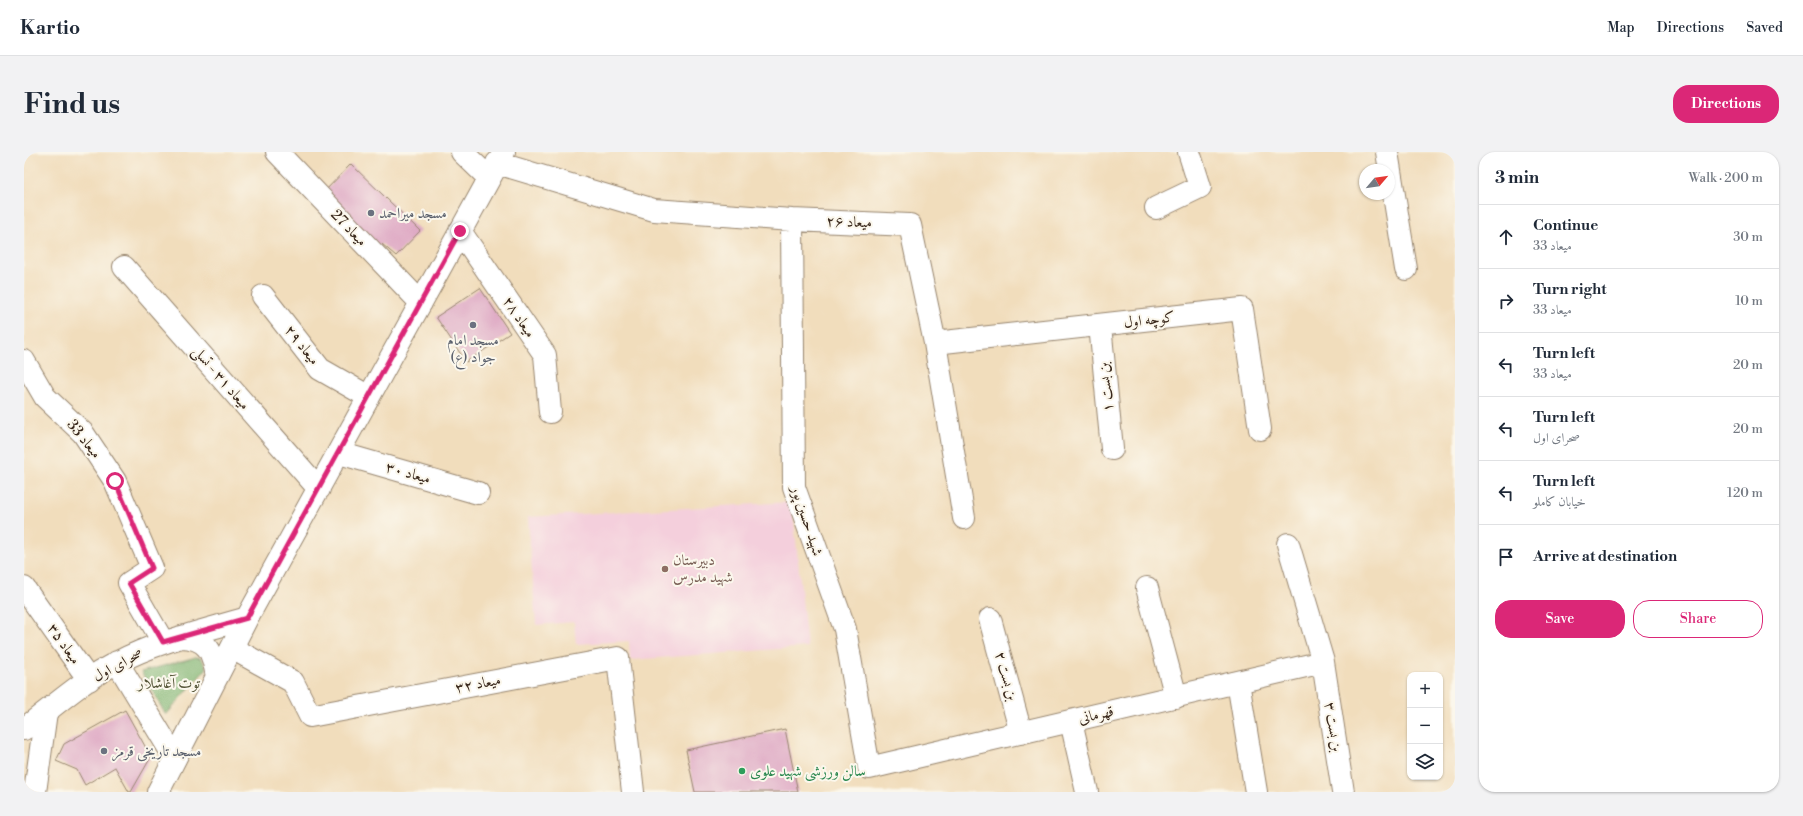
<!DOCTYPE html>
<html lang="en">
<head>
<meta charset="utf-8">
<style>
  :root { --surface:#fff; --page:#f2f2f3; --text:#1f2937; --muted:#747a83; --line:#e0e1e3; --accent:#db2777 }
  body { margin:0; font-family:"Libre Bodoni",Amiri,serif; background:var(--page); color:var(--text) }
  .controls { position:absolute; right:12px; bottom:12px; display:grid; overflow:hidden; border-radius:8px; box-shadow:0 1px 3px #0004 }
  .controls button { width:36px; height:36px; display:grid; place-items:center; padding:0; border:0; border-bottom:1px solid var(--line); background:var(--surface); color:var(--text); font:20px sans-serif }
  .compass { position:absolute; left:1335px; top:12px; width:36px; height:36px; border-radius:50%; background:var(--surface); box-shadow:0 1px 3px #0004; rotate:61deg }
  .stop { position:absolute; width:12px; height:12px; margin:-9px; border:3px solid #db2777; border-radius:50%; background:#fff }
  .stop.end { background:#db2777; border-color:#fff; box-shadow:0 1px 4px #0008 }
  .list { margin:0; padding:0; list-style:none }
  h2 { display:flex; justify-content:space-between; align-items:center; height:52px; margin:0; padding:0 16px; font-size:17px }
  h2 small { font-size:13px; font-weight:400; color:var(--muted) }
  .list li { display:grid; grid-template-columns:26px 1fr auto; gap:12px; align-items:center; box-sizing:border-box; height:64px; padding:0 16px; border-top:1px solid var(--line) }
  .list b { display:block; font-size:15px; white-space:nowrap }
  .list p { margin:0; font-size:13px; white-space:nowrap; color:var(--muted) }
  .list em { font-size:13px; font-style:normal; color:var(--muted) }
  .actions { display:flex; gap:8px; padding:12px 16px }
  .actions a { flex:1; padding:9px 0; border:1px solid var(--accent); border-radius:16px; text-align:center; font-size:14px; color:var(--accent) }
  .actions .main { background:var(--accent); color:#fff }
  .icon { flex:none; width:22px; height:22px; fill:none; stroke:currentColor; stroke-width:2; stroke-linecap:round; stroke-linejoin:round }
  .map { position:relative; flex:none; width:1431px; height:640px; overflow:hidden; border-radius:16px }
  header { display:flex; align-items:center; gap:24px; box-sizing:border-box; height:56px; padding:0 20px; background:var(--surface); border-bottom:1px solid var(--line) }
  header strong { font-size:19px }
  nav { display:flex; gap:22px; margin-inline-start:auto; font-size:14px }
  .intro { display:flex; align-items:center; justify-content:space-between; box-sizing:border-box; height:96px; padding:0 24px }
  h1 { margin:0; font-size:28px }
  .button { padding:10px 18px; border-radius:16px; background:var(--accent); color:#fff; font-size:14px; font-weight:700 }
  main { display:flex; gap:24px; padding:0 24px }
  aside { flex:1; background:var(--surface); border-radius:16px; box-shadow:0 1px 3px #0004 }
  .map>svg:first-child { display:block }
  .built { fill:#f4cfdc }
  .forest { fill:#80b470; stroke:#5e6f47 }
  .building { fill:#dfaac5 }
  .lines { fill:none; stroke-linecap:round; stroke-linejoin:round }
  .minor-casing { stroke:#96846d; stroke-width:24 }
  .minor { stroke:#fff; stroke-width:22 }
  .route { stroke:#db2777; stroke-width:5 }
  .worship-dot { fill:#6b7280; stroke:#fbf7ec; stroke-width:1.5 }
  .education-dot { fill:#8d6e63; stroke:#fbf7ec; stroke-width:1.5 }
  .leisure-dot { fill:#2e9e5b; stroke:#fbf7ec; stroke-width:1.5 }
  .labels { text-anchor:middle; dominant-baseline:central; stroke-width:4; stroke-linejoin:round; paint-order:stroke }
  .worship-label { font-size:15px; fill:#5b616d; stroke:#fbf7ec; text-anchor:start }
  .street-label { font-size:15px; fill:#3b2a1e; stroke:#fbf7ec }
  .education-label { font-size:15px; fill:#785e54; stroke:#fbf7ec; text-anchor:start }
  .park-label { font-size:15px; fill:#545437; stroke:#fbf7ec }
  .leisure-label { font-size:15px; fill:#27864d; stroke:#fbf7ec; text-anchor:start }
</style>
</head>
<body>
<header>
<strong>Kartio</strong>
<nav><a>Map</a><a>Directions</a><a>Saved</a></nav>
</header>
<div class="intro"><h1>Find us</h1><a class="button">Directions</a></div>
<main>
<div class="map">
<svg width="1431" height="640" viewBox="0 0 1431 640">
  <rect width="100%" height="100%" fill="#fbf7ec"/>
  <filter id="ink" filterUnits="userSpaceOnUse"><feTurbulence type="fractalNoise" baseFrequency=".025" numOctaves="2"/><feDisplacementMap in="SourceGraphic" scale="8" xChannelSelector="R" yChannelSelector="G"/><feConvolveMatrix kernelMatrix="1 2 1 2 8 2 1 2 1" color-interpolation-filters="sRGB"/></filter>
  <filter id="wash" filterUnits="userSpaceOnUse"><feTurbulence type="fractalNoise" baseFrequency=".012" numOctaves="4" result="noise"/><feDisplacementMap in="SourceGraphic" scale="16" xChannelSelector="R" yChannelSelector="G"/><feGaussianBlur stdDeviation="0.9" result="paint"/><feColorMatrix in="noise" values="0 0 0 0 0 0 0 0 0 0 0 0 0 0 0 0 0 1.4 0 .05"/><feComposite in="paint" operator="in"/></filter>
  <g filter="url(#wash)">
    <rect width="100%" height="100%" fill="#f1ddbc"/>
    <path class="built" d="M768,350L783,495L606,508L605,489L552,492L550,470L512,473L504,365Z"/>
    <path class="forest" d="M172,505L177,506L183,516L142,563L117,520Z"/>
    <g id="blocks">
      <path class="building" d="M327,12L396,79L372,104L358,92L354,96L298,42Z
        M456,136L486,181L442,210L412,165Z
        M101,558L127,605L107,640H105L91,615L61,633L53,618L32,609L40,592Z
        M761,577L774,640H671L662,598Z"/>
    </g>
  </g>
  <g filter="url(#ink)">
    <use href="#blocks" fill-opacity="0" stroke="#96846d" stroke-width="1"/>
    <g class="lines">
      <g class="minor-casing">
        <path id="minor" d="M253,0L397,151
          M438,0L465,26
          M1363,0L1382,117
          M473,11L630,58L768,68L886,73L911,191L940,366
          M1132,56L1176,35L1165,0
          M768,68L770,335L821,477L845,616L1299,510
          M436,79L521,203L526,260
          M100,115L295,337
          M239,144L296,217L345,245
          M1076,173L1088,297
          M911,191L1218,157L1236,277
          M0,209L21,245L59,281L91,329L128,416L105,431L139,490
          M315,301L454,341
          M1264,392L1299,510L1319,640
          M0,436L65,528
          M1123,436L1152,545
          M966,467L997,581
          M157,485C185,486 189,501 193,525
          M208,496L269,530L286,564L594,506L609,640
          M93,510L151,606
          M1214,530L1232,640
          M1047,569L1063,640
          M0,577C30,554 60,527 94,510C134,489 180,479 223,466
          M11,640L22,560
          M134,640L223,466L480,0"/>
      </g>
      <use href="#minor" class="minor"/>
    </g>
  </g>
  <g class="lines" filter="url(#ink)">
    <path class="route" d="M91,329L128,416L105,431L139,490L223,466L436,79"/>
  </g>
  <g class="worship-dot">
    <circle cx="347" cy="61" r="4"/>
    <circle cx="449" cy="173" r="4"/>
    <circle cx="80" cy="599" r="4"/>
  </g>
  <circle class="education-dot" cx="641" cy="417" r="4"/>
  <circle class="leisure-dot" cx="718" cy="619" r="4"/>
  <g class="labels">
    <g class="worship-label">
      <text x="355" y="61">مسجد میراحمد</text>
      <text x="449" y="188" text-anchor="middle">مسجد امام<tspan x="449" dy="17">جواد (ع)</tspan></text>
      <text x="88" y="599">مسجد تاریخی قرمز</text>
    </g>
    <g class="street-label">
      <text transform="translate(825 70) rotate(2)">میعاد ۲۶</text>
      <text transform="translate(325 76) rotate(46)">میعاد 27</text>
      <text transform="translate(495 165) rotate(56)">میعاد ۲۸</text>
      <text transform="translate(1125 168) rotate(-7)">کوچه اول</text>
      <text transform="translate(278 193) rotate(52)">میعاد ۲۹</text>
      <text transform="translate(197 226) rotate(49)">میعاد ۳۱ - تسلی</text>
      <text transform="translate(1082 235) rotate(-95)">بن بست ۱</text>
      <text transform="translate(60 287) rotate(51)">میعاد 33</text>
      <text transform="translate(384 321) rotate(16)">میعاد ۳۰</text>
      <text transform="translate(783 369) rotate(72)">شهید حسین پور</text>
      <text transform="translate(40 492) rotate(55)">میعاد ۳۵</text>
      <text transform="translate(94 513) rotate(-28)">صحرای اول</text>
      <text transform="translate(982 524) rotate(75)">بن بست ۲</text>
      <text transform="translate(454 532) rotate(-11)">میعاد ۳۲</text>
      <text transform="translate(1072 563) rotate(-13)">قهرمانی</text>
      <text transform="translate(1309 575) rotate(82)">بن بست ۳</text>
    </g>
    <g class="education-label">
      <text x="649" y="408">دبیرستان<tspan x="649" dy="17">شهید مدرس</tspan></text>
    </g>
    <g class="park-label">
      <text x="145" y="531">توت آغاشلار</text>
    </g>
    <g class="leisure-label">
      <text x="726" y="619">سالن ورزشی شهید علوی</text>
    </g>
  </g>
</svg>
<div class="controls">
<button>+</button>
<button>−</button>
<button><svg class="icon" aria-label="layers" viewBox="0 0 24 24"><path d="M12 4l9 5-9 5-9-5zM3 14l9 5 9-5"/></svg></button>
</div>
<svg class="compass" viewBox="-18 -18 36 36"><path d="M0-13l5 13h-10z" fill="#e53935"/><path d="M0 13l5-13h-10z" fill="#747a83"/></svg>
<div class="stop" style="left:91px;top:329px"></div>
<div class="stop end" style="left:436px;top:79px"></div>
</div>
<aside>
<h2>3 min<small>Walk · 200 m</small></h2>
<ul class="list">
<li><svg class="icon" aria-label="ahead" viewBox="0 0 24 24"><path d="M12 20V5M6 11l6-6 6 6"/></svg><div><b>Continue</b><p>میعاد 33</p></div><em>30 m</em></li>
<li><svg class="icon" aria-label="right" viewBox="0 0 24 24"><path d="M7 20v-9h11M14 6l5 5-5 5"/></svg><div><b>Turn right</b><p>میعاد 33</p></div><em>10 m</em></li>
<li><svg class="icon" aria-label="left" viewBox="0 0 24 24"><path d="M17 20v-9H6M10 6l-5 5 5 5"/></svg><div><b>Turn left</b><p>میعاد 33</p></div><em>20 m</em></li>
<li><svg class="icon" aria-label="left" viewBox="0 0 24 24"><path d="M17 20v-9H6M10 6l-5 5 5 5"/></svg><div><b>Turn left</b><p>صحرای اول</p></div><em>20 m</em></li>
<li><svg class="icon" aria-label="left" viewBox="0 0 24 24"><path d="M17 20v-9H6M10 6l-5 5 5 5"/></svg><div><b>Turn left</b><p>خیابان کاملو</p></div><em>120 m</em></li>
<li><svg class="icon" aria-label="arrive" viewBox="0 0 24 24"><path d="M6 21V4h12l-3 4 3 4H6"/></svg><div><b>Arrive at destination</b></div></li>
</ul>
<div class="actions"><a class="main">Save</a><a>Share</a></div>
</aside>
</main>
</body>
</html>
